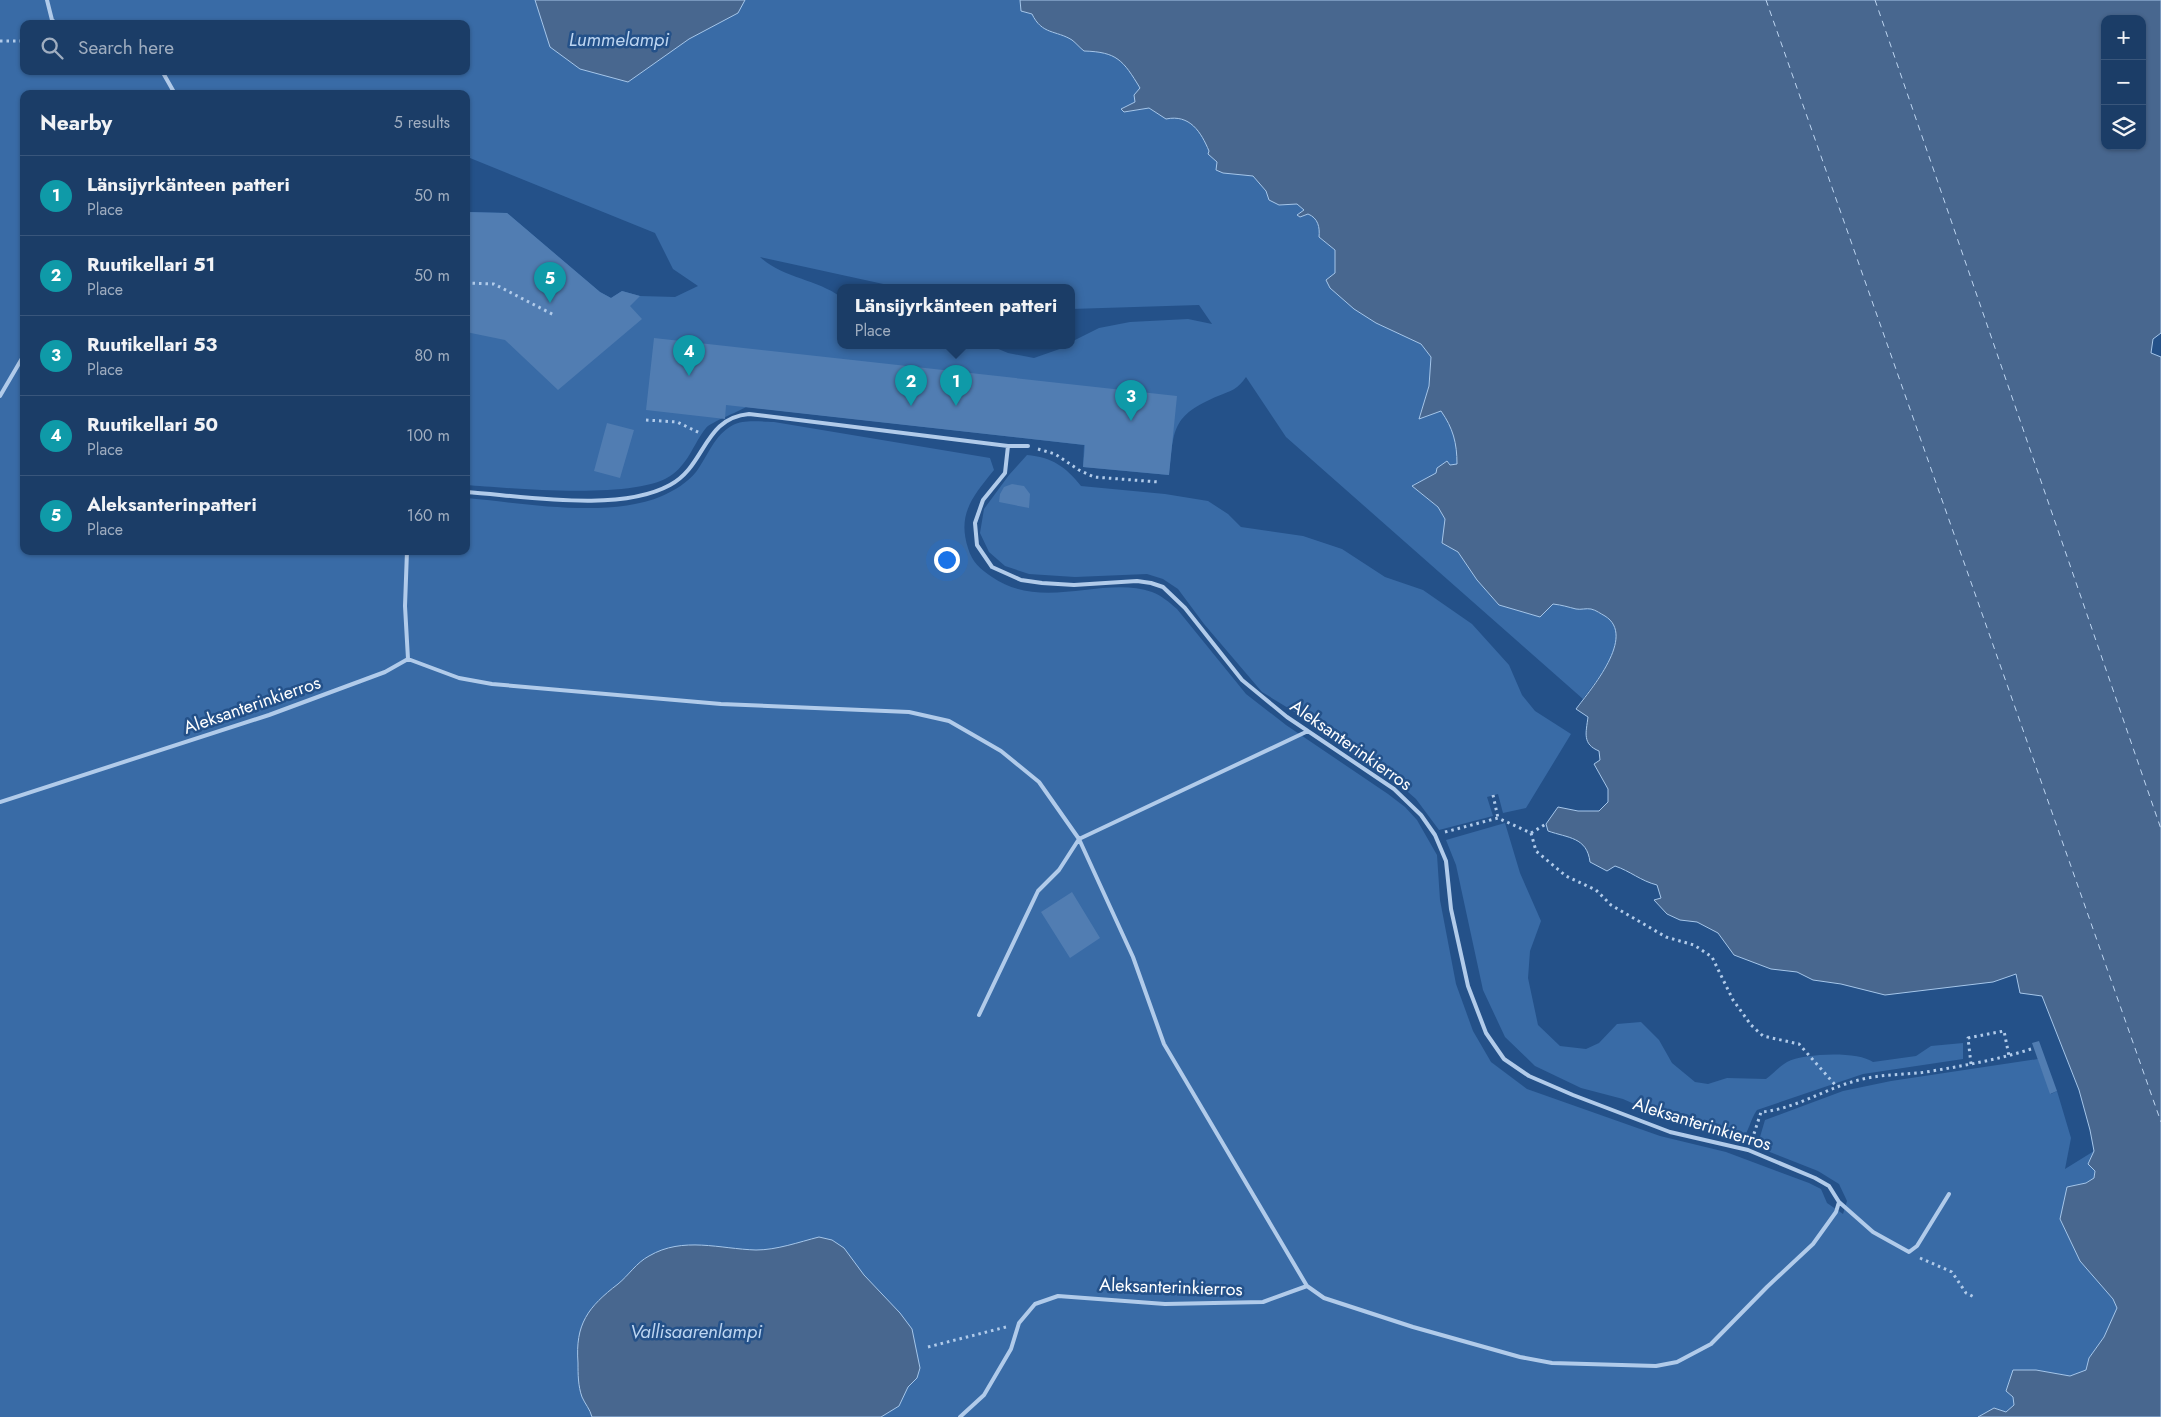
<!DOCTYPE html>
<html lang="en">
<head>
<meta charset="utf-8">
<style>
  :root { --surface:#1b3d67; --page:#284870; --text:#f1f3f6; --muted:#a0aec0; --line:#39567b; --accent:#ea580c }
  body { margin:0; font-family:Jost,sans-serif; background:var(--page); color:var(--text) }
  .controls { position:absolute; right:15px; top:15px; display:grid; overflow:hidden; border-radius:10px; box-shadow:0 1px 4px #0004 }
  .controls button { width:45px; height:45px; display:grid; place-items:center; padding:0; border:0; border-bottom:1px solid var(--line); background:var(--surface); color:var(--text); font:25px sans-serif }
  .you { position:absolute; left:946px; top:559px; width:18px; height:18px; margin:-12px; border:4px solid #fff; border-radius:50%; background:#1a73e8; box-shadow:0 0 0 8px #1a73e833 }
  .badge { display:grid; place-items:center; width:32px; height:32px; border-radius:50%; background:var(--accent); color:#fff; font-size:16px; font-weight:700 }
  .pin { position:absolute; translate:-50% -41px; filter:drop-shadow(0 1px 2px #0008) }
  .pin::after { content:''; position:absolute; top:26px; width:18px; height:15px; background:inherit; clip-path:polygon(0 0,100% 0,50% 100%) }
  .popup { position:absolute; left:837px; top:284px; width:238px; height:65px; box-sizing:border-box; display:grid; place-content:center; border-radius:10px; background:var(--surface); filter:drop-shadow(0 1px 4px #0005); font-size:16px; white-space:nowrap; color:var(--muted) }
  .popup b { font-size:19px; color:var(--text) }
  .popup::after { content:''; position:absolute; left:50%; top:100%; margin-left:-10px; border:10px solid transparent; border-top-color:var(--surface) }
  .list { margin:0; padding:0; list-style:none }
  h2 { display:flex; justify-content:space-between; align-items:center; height:65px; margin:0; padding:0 20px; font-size:21px }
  h2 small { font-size:16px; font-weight:400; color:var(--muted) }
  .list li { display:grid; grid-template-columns:32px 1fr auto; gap:15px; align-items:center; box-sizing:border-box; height:80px; padding:0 20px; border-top:1px solid var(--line) }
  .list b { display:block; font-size:19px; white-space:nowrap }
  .list p { margin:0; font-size:16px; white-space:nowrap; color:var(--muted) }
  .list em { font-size:16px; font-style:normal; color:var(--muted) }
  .icon { flex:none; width:28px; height:28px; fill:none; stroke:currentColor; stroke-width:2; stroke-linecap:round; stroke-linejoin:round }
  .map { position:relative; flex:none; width:2161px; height:1417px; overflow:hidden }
  .search { position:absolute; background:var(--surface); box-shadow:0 1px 4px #0004; left:20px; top:20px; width:450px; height:55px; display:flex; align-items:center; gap:12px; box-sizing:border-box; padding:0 18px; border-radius:10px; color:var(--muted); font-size:19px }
  .panel { position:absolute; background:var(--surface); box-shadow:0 1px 4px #0004; left:20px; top:90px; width:450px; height:465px; border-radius:10px }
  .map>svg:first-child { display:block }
  .green { fill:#396ba6; fill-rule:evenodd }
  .water { fill:#48678f; stroke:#a5c6ea; fill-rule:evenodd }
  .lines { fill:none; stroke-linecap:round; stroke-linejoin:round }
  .ferry { stroke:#bdd5f1; stroke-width:1; stroke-dasharray:6 5; stroke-linecap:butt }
  .building { fill:#517db2 }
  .path { stroke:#b1cbea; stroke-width:3; stroke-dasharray:2.5 4; stroke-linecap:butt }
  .lane { stroke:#b1cbea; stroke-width:4 }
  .labels { text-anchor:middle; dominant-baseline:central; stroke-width:5; stroke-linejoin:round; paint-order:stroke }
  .street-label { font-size:18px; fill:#fff; stroke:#245189 }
  .water-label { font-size:19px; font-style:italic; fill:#bdd5f1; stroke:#245189 }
</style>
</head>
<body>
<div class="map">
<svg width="2161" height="1417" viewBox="0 0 2161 1417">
  <rect width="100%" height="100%" fill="#245189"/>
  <path class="green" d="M0,0H1020L1021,11L1032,14C1042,35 1056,30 1072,40C1076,43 1080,48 1084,51C1117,52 1123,60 1140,88L1135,102L1121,109L1124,112L1149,108L1157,113L1187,121L1198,128L1217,162L1242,174L1253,176L1279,205L1297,204L1304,210L1297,215L1300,217L1308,214C1318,218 1320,227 1319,237L1335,250V273L1400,333L1421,344L1431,357L1429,386L1419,418L1441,411C1453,428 1457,443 1457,464L1450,465L1447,461L1436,473L1412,486L1438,507L1445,519L1442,543L1458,552L1477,580L1499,605L1540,617L1553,604C1561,605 1568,607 1576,609C1581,610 1586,608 1591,609C1596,610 1601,614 1605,616C1636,635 1597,679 1583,699L1286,437L1246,377C1238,389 1231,391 1218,396C1171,416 1174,429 1169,475L1083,467L1084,445L746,407C738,412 711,422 706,428C694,443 689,462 673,474C640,501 510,488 466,485V212L507,213L600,292L611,298L622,291L640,296L675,297L698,286L673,269L655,233L470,158H466V94H24V551H466V498C524,503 608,519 662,496C675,490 687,483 696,472C708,456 714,435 733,425C744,419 762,422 774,422L990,458L994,470C973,496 957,514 968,548C972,562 980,569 992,577C1043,612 1103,575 1152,592C1162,596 1169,602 1177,609L1246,694L1286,725L1388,794L1405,807L1417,820L1437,855L1440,900L1456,984L1473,1031L1491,1062L1527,1089L1660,1136L1726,1152L1809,1183L1821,1189L1827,1203L1843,1214L1847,1201L1839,1184L1818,1171L1757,1147L1765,1120L1843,1091L1891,1081L2038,1059L2051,1094L2057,1091L2071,1138L2065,1169L2094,1151L2088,1164L2095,1171L2094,1178L2086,1183L2067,1187L2118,1308L2104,1337L2089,1358L2086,1370L2070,1376L2036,1370L2013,1397L2014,1405L2006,1412L1994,1408L1978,1417H0ZM24,24H466V71H24ZM760,257L897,287H1071V309L1199,305L1212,324L1188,319L1130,322L1099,328L1071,342V345L1034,358L1008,353L989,345H841V297C816,279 783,278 760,257Z
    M1027,455C1052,457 1066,467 1081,486L1165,494L1208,501L1228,514L1241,527L1303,536L1342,549L1385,577L1423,590L1472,624L1509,665L1522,695L1535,711L1571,734L1526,808L1503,813L1498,794L1487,797L1493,816L1439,830L1416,799L1392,778L1357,757L1316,725L1262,692L1204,624L1178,589L1163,579L1147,574L1075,577L1029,574L1005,566L989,552L980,533L984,509L1009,475Z
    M1505,823L1520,873L1541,921L1530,951L1528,978L1538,1025L1560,1046L1586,1049L1599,1043L1617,1024L1641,1022L1659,1040L1672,1063L1695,1082L1708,1084L1727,1078L1766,1079C1773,1074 1780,1066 1787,1062C1804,1053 1858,1051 1873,1062L1916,1056L1931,1046L1963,1043V1059L1863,1074L1757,1110C1750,1120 1749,1132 1741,1141L1684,1126L1623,1099L1581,1088L1535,1066L1505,1037L1483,990L1456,865L1446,840Z"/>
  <path class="water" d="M535,0H745L738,13L689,39L628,82L580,69L550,47Z
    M1020,0H2161V333L2153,339L2151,353L2161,357V1417H1978L1994,1408L2006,1412L2014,1405L2013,1397L2006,1391L2013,1370H2036L2070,1376L2086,1370L2089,1358L2104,1337L2117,1308L2113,1299L2080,1261L2060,1219L2067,1187L2086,1183L2094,1178L2095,1171L2088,1164L2094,1151L2090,1130L2079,1090L2042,996L2020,993L2016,974L1993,982L1885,995L1841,984L1813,980L1797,972L1771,969L1734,955L1718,933L1697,922L1680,920L1667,914L1654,900L1661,898L1657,885C1641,881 1630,871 1615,866L1607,871L1590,862C1587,837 1568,838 1548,831L1546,824L1558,807L1578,811H1599L1608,802V789L1594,764L1600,760L1599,751C1582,744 1586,733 1588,717L1576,709C1591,689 1637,636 1605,616C1601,614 1596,610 1591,609C1586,608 1581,610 1576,609C1568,607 1562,605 1553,604L1540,617L1499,605L1477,580L1458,552L1442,543L1445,519L1438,507L1412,486L1436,473L1437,468L1447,461L1450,465L1457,464C1457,443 1453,428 1441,411L1419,419L1429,386L1431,357L1421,344L1376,323L1354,309L1330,288L1326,280L1335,273V250L1319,237C1320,227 1318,218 1308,214L1300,217L1297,215L1304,210L1297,204L1279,205L1269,200L1266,191L1253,176L1223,173L1216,170L1217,162L1208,154L1209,151C1201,132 1190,114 1166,119L1149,108L1124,112L1121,109L1135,102L1134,95L1140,88C1123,60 1117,52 1084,51C1080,48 1076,43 1072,40C1056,30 1042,35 1032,14L1021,11ZM2105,19H2142V146H2105Z
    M819,1237L832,1240L844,1248L864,1275L900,1313L912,1329L920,1368L917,1378L908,1387L899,1406L881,1417H592C590,1409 585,1404 582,1397C578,1386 578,1374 578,1363C575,1324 588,1307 618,1284C629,1275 636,1263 649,1256C683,1236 720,1249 756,1250C777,1250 799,1242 819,1237Z"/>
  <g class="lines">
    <path class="ferry" d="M1766,0L2161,1122
      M1875,0L2161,829"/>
  </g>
  <path class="building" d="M466,212L507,213L600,292L611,298L622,291L640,296L630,306L642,319L558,390L505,340L466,332Z
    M654,338L1177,396L1169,475L1083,467L1085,445L726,405L725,419L646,410Z
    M607,423L634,430L620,478L594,471Z
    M1012,484L1024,486L1030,494L1029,508L999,502L1000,494L1004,487Z
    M1072,892L1100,938L1070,958L1041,912Z
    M2039,1041L2057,1091L2050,1094L2032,1043Z"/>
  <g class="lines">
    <path class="path" d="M0,41H24
      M466,283L494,284L554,315
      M646,420L677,422L700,433
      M1038,449L1055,454L1079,470L1094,477L1159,482
      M1493,795L1498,818
      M1445,832L1498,818L1531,833L1536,851L1566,876L1596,890L1611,905L1666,937L1694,945L1712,957L1733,1000L1751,1025L1763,1036L1799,1044L1837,1087
      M1531,833L1546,824
      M1971,1064L1968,1038L2004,1031L2009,1056
      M1752,1140L1761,1112C1796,1109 1826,1088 1859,1080C1881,1074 1904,1075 1926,1072C1962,1066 1997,1060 2031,1049
      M1920,1258L1952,1272L1966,1293L1976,1298
      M928,1347L1006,1327"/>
    <path class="lane" d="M47,0L52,20L57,24
      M162,71L175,94
      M0,396L24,355
      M466,492C524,496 619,513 670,485C706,466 703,418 749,414L1008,446H1028
      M407,551L405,606L408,659
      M408,659L459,678L492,684L721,704L909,712L949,721L1001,751L1039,782L1079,839L1133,957L1164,1044L1307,1286
      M0,802L269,715L385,672L408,659
      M979,1015L1038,891L1059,870L1079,839L1308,731
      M1839,1202L1873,1232L1909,1252L1917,1246L1949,1194
      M960,1417L984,1395L1011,1349L1019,1323L1035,1304L1058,1296L1165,1304L1263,1302L1307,1286L1324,1298L1413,1327L1520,1357L1552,1363L1656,1366L1677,1362L1711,1344L1767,1287L1813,1244L1836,1212L1839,1202L1829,1186L1815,1178L1748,1150L1670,1132L1573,1095L1529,1076L1504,1059L1486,1033L1468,986L1451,909L1446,861L1435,835L1421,815L1394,789L1287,717L1242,680L1185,608L1163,587L1151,583L1137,581L1074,585L1042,583L1021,580L992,567L977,545L975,523L983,500L1005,473L1008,446"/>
  </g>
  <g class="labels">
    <g class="street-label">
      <text transform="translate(252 705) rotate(-19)">Aleksanterinkierros</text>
      <text transform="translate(1351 745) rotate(35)">Aleksanterinkierros</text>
      <text transform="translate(1702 1124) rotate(17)">Aleksanterinkierros</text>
      <text transform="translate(1171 1287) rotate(2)">Aleksanterinkierros</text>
    </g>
    <g class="water-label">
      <text x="619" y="39">Lummelampi</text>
      <text x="696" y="1331">Vallisaarenlampi</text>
    </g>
  </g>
</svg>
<div class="controls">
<button>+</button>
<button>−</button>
<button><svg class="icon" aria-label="layers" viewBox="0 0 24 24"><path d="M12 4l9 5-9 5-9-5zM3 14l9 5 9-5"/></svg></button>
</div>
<div class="you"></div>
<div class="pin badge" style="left:956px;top:406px;background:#0f9aa8">1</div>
<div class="popup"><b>Länsijyrkänteen patteri</b>Place</div>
<div class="pin badge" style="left:911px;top:406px;background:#0f9aa8">2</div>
<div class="pin badge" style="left:1131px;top:421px;background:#0f9aa8">3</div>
<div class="pin badge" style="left:689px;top:376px;background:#0f9aa8">4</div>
<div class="pin badge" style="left:550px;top:303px;background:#0f9aa8">5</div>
<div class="search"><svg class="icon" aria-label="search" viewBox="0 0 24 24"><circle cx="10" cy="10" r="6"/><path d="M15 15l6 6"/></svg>Search here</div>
<section class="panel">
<h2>Nearby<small>5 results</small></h2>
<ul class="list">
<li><span class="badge" style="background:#0f9aa8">1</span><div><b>Länsijyrkänteen patteri</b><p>Place</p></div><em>50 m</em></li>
<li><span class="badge" style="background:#0f9aa8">2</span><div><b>Ruutikellari 51</b><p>Place</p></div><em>50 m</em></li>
<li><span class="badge" style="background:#0f9aa8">3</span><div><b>Ruutikellari 53</b><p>Place</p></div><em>80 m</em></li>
<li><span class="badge" style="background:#0f9aa8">4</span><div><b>Ruutikellari 50</b><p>Place</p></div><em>100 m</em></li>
<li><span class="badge" style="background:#0f9aa8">5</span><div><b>Aleksanterinpatteri</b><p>Place</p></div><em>160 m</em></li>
</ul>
</section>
</div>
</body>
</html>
